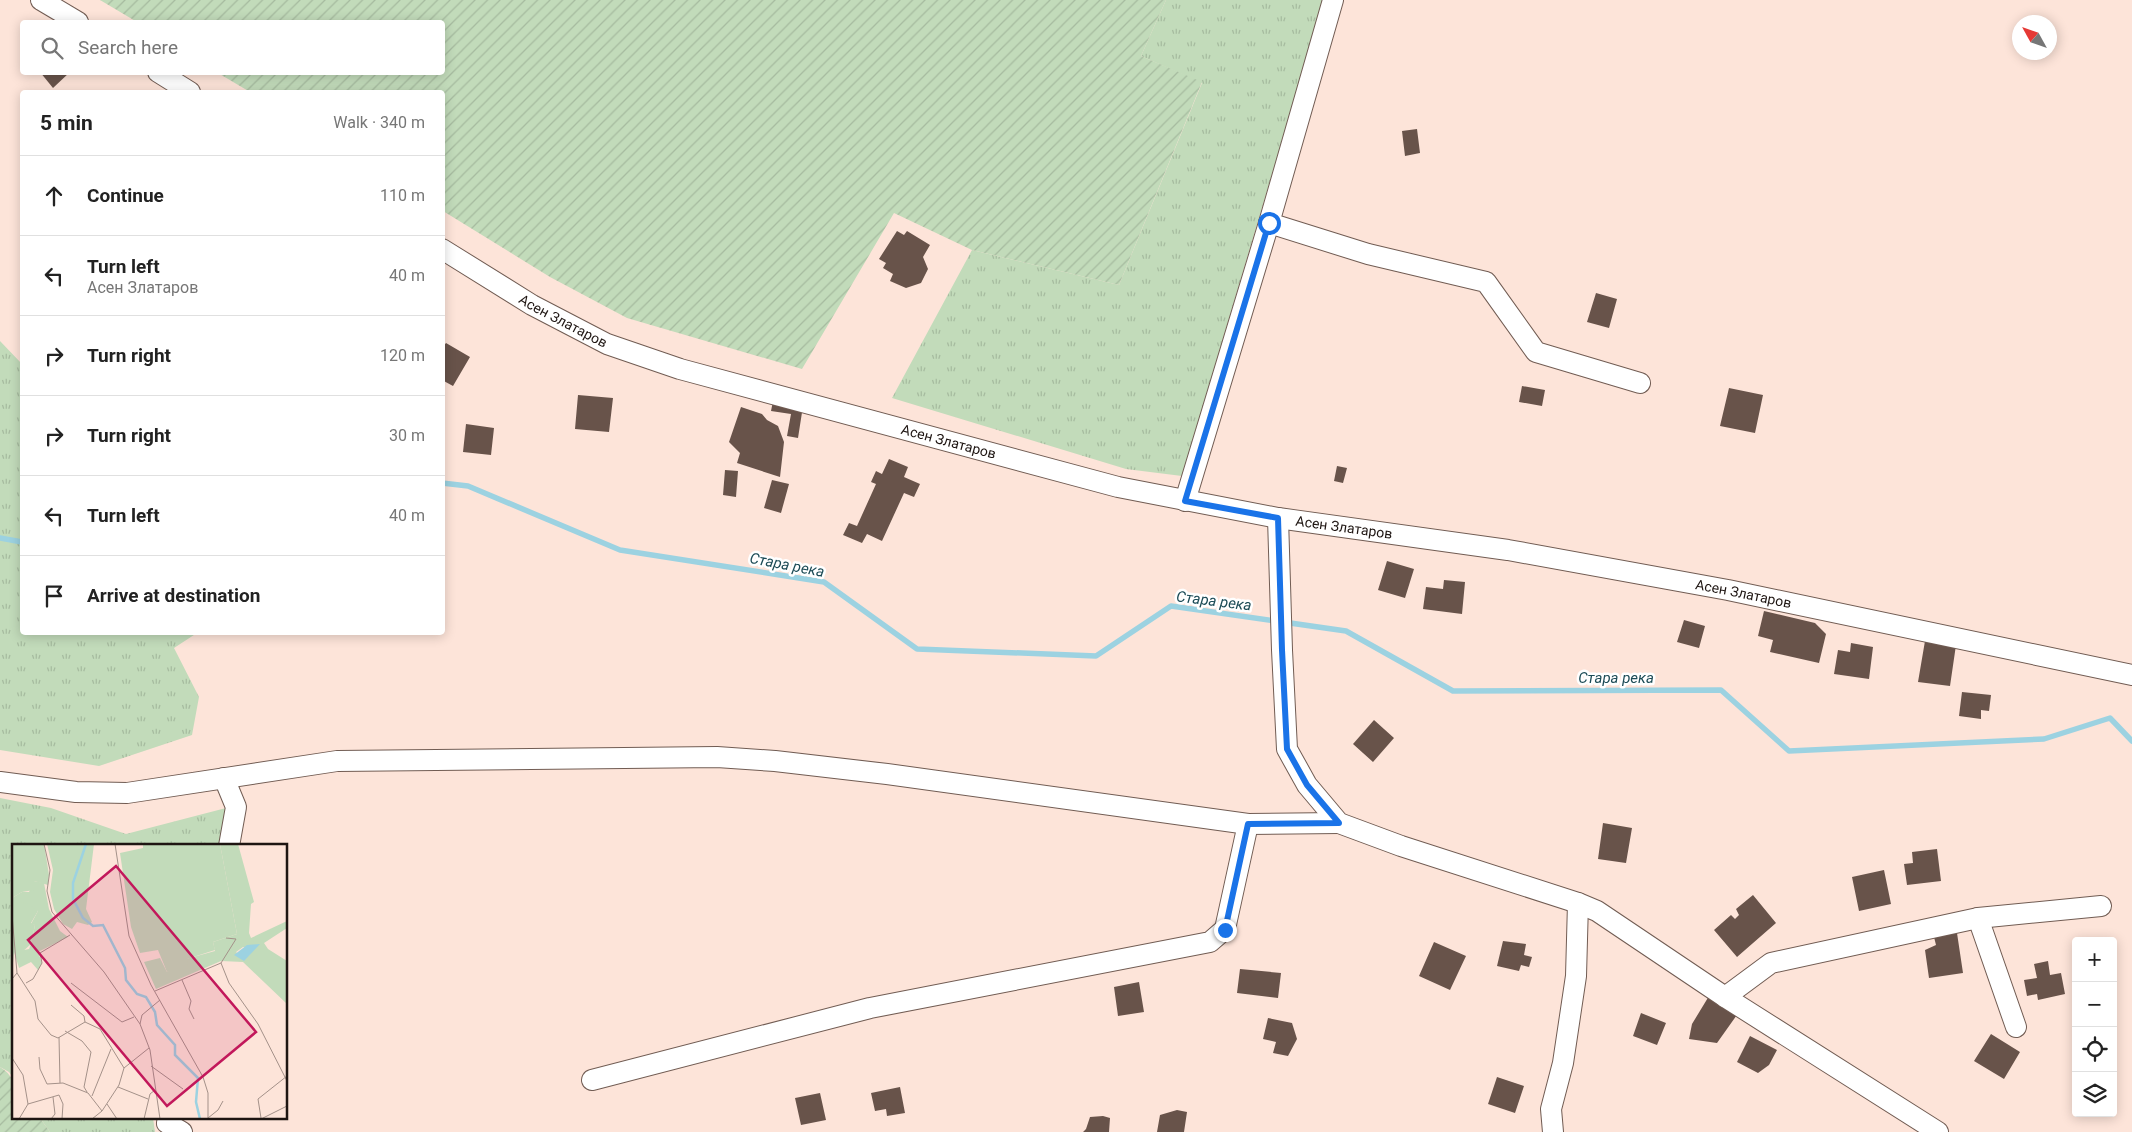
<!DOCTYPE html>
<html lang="en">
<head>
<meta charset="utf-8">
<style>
  :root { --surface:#fff; --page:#f6f6f6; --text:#222; --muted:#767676; --line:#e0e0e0 }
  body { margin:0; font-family:Roboto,sans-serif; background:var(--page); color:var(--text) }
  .controls { position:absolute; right:15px; bottom:15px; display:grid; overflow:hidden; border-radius:5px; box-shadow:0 2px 12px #0003 }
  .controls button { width:45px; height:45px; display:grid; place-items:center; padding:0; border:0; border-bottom:1px solid var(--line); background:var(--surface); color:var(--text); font:25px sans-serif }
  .compass { position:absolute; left:2012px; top:15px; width:45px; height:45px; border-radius:50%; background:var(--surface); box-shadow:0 2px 12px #0003; rotate:310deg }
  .stop { position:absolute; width:15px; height:15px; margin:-11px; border:4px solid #1a73e8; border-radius:50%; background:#fff }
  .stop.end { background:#1a73e8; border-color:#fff; box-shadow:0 1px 5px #0008 }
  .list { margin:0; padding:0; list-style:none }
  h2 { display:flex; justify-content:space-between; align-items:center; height:65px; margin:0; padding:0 20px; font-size:21px }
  h2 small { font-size:16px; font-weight:400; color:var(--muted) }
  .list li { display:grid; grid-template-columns:32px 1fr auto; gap:15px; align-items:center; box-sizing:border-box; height:80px; padding:0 20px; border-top:1px solid var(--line) }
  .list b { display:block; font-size:19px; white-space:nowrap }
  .list p { margin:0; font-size:16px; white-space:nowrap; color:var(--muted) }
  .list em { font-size:16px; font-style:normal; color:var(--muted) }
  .icon { flex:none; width:28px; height:28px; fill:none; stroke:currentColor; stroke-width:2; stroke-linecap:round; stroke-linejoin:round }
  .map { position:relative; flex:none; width:2132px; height:1132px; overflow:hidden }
  .search { position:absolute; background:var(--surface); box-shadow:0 2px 12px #0003; left:20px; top:20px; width:425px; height:55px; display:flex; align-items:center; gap:12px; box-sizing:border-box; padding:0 18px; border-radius:5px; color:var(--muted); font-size:19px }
  .panel { position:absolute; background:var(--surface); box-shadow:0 2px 12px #0003; left:20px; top:90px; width:425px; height:545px; border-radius:5px }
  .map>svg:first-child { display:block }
  .grass { fill:url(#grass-tufts) }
  .garden { fill:url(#garden-furrows) }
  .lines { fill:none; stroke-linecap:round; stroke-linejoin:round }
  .stream { stroke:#9cd2e1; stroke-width:5.5 }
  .building { fill:#68534a }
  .minor-casing { stroke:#715c53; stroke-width:22 }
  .minor { stroke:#fff; stroke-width:20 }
  .route { stroke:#1a73e8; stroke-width:6 }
  .labels { text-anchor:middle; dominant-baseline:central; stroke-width:5; stroke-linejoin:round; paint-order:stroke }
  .street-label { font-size:14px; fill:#1e1512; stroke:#fff }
  .water-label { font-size:15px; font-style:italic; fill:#1c4b56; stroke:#fff }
  .inset-river { fill:none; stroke:#9cd2e1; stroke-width:2.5 }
  .inset-road { fill:none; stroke:#a49189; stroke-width:1 }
  .view { fill:#c2185b; fill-opacity:0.15; stroke:#c2185b; stroke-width:2.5 }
  .inset-edge { fill:none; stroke:#1e1512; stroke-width:2.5 }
</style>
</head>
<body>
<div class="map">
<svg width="2132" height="1132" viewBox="0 0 2132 1132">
  <defs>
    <pattern id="grass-tufts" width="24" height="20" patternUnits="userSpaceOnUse" patternTransform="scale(1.25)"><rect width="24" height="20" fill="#c2dbba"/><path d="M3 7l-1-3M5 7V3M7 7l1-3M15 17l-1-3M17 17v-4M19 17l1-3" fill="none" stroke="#a6bb9f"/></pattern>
    <pattern id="garden-furrows" width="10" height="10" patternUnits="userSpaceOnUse" patternTransform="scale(1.25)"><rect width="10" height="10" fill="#c2dbba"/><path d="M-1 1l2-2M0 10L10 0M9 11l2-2" fill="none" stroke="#a6bb9f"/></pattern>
  </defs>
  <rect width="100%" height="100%" fill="#fde4d9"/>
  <path class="grass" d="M1166,0H1324L1182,476L1126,469L892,398L972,250L1119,285L1202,83L1141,56Z
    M0,341L22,364V632L197,633L174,648L199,697L192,735L99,766L0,750Z
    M0,798L51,808L126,834L226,808L220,846H14V1079L9,1072L0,1067Z
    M40,1118H153L155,1132H50Z"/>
  <path class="garden" d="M100,0H1166L1141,56L1202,82L1119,285L972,250L894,213L802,369L627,318L550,277L443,211L442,92H250L218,73L442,72V22H137Z
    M0,1067C20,1079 14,1096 14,1118H40L50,1132H0Z"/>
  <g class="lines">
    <path class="stream" d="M442,483L468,486L620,550L824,582L917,649L1096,656L1171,606L1346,631L1453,691L1721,690L1789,751L2044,739L2110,718L2132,741
      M0,538L22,542"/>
  </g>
  <path class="building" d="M40,72H70L53,88Z
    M1417,129L1420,153L1405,156L1402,131Z
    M897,231L904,235L907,231L930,245L923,257L928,269L921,283L906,288L890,281L893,274L883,268L886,263L879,259Z
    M1596,293L1617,299L1609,328L1587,322Z
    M446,343L470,357L453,386L442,380V348Z
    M1522,386L1545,390L1542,406L1519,402Z
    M1729,388L1763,395L1755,433L1720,426Z
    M578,395L613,398L609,432L575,429Z
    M773,401L803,406L798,438L787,436L791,414L771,411Z
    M741,407L762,414L767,420L778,426L784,442L780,477L737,463L740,453L729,442Z
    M466,424L494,428L491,455L463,452Z
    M889,459L908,467L904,477L920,484L914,497L904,493L882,541L867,534L862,543L843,535L849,523L857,526L876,484L871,482L876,471L882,474Z
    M1337,466L1347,468L1343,483L1334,481Z
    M725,470L738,471L736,497L723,495Z
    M772,480L789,484L781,513L764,508Z
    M1387,561L1414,569L1405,598L1378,590Z
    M1444,580L1465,582L1462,614L1423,609L1426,587L1443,589Z
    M1764,611L1815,623L1826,634L1819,663L1770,652L1773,640L1758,636Z
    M1684,620L1705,626L1699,648L1677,642Z
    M1925,641L1956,645L1950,686L1918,682Z
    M1851,643L1873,647L1869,679L1834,674L1838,650L1850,652Z
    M1962,692L1991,695L1989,711L1981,710V719L1959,716Z
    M1374,720L1394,738L1373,762L1353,744Z
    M1603,823L1632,828L1626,863L1598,859Z
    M1937,849L1941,881L1907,885L1904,864L1913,863L1912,852Z
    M1884,870L1891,904L1859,911L1852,877Z
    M1753,895L1776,923L1737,957L1714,930L1731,915L1735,919L1739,915L1736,909Z
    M1957,933L1963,973L1929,978L1925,950L1936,945L1934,937Z
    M1503,941L1526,944L1524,955L1532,957L1529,967L1521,965L1519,971L1497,966Z
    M1434,942L1466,956L1450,990L1419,976Z
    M2048,961L2050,975L2061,973L2065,994L2038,1000L2037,994L2027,996L2024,980L2037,978L2034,964Z
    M1240,969L1281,973L1278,998L1237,993Z
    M1139,982L1144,1012L1118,1016L1114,987Z
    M1709,996L1739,1012L1717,1043L1689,1039L1692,1024Z
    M1641,1013L1666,1023L1657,1045L1633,1036Z
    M1268,1018L1292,1023L1297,1039L1288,1056L1273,1053L1276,1042L1263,1039Z
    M1991,1034L2020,1052L2004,1079L1974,1061Z
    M1750,1036L1777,1050L1769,1065L1758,1073L1737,1062Z
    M1497,1077L1524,1086L1515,1113L1488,1104Z
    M900,1087L905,1113L887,1116L886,1109L875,1111L871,1093Z
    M820,1093L826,1120L801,1125L795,1098Z
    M1177,1110L1187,1112L1184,1132H1157L1160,1115Z
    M1103,1116L1110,1118L1109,1132H1083L1086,1129L1090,1117Z"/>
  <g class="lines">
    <g class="minor-casing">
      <g id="minor">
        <path d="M41,0L78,22"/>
        <path d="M158,72L190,92"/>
        <path d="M1269,223L1368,254L1486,282L1536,352L1640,383"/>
        <path id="s1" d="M442,249L532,305L607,344L680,369L1118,487L1278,518L1508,550L1728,590L2132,675"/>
        <path d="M1185,501L1269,223L1333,0"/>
        <path d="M1278,518L1282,650L1287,749L1307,785L1339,823L1401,846L1578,903L1597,911L1725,997L1938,1132"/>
        <path d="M224,778L236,807L229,846"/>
        <path d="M0,782L76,792L127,793L337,761L717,757L775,761L887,774L1248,824L1339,823"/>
        <path d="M1978,918L2016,1027"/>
        <path d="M1725,997L1771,963L1978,918L2101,906"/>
        <path d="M592,1080L870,1008L1210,942L1225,929L1248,824"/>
        <path d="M168,1118L167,1123L182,1132"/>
        <path d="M1553,1132L1551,1109L1563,1063L1576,976L1578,903"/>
      </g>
    </g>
    <use href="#minor" class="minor"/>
  </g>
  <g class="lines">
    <path class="route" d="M1225,930L1248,824L1339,823L1307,785L1287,749L1282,650L1278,518L1185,501L1269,223"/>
  </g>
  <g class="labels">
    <g class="street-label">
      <text stroke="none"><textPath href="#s1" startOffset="141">Асен Златаров</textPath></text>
      <text stroke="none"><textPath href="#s1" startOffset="546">Асен Златаров</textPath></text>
      <text stroke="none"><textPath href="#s1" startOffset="951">Асен Златаров</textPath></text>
      <text stroke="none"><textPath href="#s1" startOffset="1356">Асен Златаров</textPath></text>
    </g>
    <g class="water-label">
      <text transform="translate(787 565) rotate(11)">Стара река</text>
      <text transform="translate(1214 601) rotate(7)">Стара река</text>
      <text x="1616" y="678">Стара река</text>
    </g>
  </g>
  <g transform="translate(12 844)">
    <rect width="275" height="275" fill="#fde4d9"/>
    <path d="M35,0H82L74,65L80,78L76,81L65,78L60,85L51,80L42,65L38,48L41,26ZM208,0H226L242,58L239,60L237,89L239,94L275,77V84L252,99L256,105L275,117V160L231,118L209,117L144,145L132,118L148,114L155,128L174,115L203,107L201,98L225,90ZM231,103H244L232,116L224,108ZM22,37L32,39L37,65L48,87L56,93L26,108L30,119L26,126L19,118L7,124L2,108L17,105L19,100L23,81L19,80L26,67L0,62V54L10,48H17Z" fill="#c2dbba" fill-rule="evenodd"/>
    <path d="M3,0H32L37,31L36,41L22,37V46L10,48L0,54V2ZM131,0H208L225,90L201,98L203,106L175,115L176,121L155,128L146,106L128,109L119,83L108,9L131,4ZM7,58L16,60L26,67L19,79L23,81L19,100L9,109L2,108L0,130V62Z" fill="#c2dbba"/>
    <path d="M248,100L232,117L222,111L235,101Z" fill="#9cd2e1"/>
    <path class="inset-river" d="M74,0L61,39V55L71,74L81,82L91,81L113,124L114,136L125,150L134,153L143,168L145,181L163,201V211L186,234L184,258L188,275"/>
    <path class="inset-road" d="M32,0L38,26L35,47L40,68L92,128L128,180M103,0L117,92L139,141L191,233L196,249V275M0,71L5,129L0,135M214,94L224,95L209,119L217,139L246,180L275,237M5,129L23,157L26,175L39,191L46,194L73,178M170,136L179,157L177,165L182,175M14,139L21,135L30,119L28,109L58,91M59,139L110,178L122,173M143,147L209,119M148,156L130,171L128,180L138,206L148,275M59,161L72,172L73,178M73,178L88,185L112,224M53,187L70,197L79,208L72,243L75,248M47,193L48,239M27,213L28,225L35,240L51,239L76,249L90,267M0,214L11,231L16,260L7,275M139,222L171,245M106,243L136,255M80,252L99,205M16,260L47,251L51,260L50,275M95,260L105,275M196,274L206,266L211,257M249,274L246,255L275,232M39,275L43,270L41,253M80,275L90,267L107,241L112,224L137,204M132,275L138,250L143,246M249,275L275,262"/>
    <path class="view" d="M104,22L244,188L155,262L16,96Z"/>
    <rect width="275" height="275" class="inset-edge"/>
  </g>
</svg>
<div class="controls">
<button>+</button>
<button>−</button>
<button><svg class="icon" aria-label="locate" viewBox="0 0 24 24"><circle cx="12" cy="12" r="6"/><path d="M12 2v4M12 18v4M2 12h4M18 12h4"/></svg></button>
<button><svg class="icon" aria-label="layers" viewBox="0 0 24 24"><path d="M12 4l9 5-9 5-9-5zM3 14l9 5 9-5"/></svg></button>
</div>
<svg class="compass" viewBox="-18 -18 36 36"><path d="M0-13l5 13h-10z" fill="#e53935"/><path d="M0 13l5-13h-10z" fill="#767676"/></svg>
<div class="stop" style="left:1269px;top:223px"></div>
<div class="stop end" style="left:1225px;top:930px"></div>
<div class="search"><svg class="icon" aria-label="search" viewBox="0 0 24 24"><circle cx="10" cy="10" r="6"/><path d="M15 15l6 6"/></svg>Search here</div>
<section class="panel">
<h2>5 min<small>Walk · 340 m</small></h2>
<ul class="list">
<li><svg class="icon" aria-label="ahead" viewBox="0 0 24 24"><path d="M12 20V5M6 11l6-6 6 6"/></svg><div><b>Continue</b></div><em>110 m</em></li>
<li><svg class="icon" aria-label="left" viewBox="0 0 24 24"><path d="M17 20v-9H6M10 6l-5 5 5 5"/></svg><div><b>Turn left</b><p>Асен Златаров</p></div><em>40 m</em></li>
<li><svg class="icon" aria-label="right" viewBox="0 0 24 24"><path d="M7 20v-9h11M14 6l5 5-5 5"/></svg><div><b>Turn right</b></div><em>120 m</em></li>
<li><svg class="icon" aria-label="right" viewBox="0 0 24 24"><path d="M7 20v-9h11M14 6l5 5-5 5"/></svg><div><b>Turn right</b></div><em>30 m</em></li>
<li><svg class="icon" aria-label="left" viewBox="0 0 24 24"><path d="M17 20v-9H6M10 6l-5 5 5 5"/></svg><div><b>Turn left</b></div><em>40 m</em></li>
<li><svg class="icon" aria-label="arrive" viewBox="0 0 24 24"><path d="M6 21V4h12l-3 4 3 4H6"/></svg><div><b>Arrive at destination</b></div></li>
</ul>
</section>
</div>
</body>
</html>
